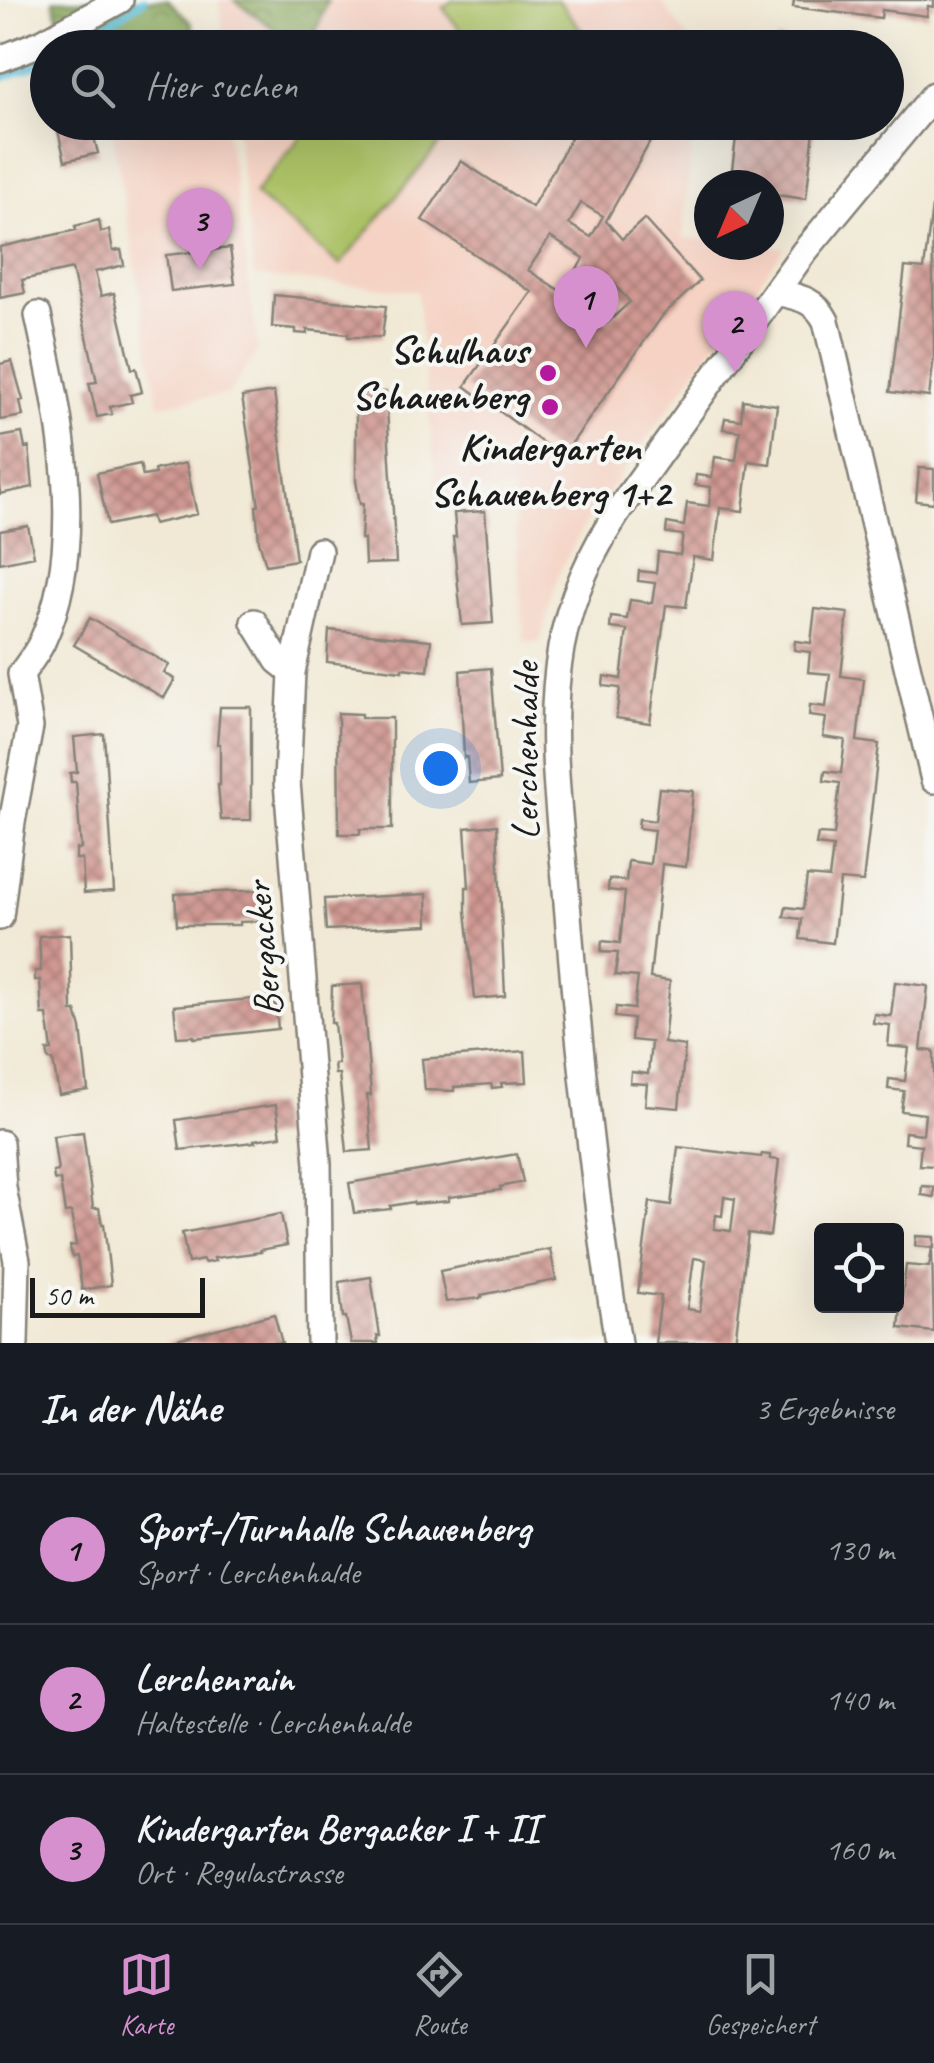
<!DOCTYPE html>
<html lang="de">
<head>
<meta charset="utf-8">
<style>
  :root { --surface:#171b24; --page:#242831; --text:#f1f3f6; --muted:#9ea1a6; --line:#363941; --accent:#d690ce }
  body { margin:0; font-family:Caveat,sans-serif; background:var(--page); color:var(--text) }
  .controls { position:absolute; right:30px; bottom:30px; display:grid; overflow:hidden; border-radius:10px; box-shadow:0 10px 40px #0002 }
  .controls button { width:90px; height:90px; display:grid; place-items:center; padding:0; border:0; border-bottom:2px solid var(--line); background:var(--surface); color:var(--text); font:50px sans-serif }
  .compass { position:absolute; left:694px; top:170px; width:90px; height:90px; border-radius:50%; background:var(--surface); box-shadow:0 10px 40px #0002; rotate:224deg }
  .scale { position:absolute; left:30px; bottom:25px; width:175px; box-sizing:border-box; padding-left:10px; border:5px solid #1c1c1c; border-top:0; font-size:28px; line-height:35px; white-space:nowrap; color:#1c1c1c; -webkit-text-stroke:8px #f6f6f2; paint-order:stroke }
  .you { position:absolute; left:440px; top:768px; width:35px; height:35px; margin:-25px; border:8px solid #fff; border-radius:50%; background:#1a73e8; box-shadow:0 0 0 15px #1a73e833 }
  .badge { display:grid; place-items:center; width:65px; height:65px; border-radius:50%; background:var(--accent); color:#111; font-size:32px; font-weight:700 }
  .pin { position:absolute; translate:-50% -82px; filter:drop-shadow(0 2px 5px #0008) }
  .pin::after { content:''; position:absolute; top:52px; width:35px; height:30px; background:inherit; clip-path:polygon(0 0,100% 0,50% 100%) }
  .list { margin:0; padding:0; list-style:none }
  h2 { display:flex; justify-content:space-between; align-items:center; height:130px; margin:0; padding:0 40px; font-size:42px }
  h2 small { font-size:32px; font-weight:400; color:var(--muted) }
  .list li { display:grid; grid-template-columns:65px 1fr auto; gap:30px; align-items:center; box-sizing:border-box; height:150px; padding:0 40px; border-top:2px solid var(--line) }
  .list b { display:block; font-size:38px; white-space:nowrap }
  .list p { margin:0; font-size:32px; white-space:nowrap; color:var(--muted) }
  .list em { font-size:32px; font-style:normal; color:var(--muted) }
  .icon { flex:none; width:55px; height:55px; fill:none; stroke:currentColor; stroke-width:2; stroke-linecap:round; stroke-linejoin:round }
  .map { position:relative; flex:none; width:934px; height:1343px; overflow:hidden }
  .search { position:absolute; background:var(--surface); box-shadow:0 10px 40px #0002; left:30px; right:30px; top:30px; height:110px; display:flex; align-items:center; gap:25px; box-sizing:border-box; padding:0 35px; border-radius:55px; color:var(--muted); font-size:38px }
  .sheet { height:580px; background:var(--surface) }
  nav { display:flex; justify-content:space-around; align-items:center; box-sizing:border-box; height:140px; border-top:2px solid var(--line); background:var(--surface); font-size:28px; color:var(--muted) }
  nav a { display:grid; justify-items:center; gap:5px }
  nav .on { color:var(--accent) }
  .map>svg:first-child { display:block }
  .built { fill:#f5d2c3 }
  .forest { fill:url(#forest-crowns); stroke:#52623b; stroke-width:2.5 }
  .park { fill:#abc165; stroke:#646e40; stroke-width:2.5 }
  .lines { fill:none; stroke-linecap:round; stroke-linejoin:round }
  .stream { stroke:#5fc1dd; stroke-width:8 }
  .building { fill:url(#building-cross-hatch); fill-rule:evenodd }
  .minor-casing { stroke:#868278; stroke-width:30 }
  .minor { stroke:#fff; stroke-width:25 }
  .poi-dot { fill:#b5179e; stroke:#f6f6f2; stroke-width:4 }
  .labels { text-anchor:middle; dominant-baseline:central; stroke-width:8; stroke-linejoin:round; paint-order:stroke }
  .poi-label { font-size:40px; font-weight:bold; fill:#1c1c1c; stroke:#f6f6f2; text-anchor:end }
  .street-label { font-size:40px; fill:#1c1c1c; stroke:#f6f6f2 }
</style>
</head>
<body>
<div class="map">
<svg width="934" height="1343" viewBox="0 0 934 1343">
  <defs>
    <pattern id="forest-crowns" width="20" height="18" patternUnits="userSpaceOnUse" patternTransform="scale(2.5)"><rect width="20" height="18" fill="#88a75a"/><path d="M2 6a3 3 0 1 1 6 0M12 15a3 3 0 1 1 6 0" fill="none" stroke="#6e874a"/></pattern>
    <pattern id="building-cross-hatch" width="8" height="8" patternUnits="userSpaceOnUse" patternTransform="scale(2.5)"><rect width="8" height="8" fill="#d09892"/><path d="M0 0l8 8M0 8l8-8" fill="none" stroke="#a87b76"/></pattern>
  </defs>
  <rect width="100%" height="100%" fill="#f6f6f2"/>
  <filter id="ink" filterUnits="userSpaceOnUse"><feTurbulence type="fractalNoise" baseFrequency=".01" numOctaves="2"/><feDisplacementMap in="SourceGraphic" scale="20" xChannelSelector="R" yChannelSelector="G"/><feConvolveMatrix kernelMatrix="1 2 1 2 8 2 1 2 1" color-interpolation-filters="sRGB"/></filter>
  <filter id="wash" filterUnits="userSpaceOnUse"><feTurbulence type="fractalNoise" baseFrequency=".0048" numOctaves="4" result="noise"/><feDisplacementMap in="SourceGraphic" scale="40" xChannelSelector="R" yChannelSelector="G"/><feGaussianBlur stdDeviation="2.25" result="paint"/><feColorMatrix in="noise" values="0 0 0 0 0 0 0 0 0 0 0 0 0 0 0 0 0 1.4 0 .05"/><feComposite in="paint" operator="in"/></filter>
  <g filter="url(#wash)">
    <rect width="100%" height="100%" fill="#f1e9d5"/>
    <path class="built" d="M219,0H660L694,47H225Z
      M111,123H226L258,350L229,394L159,405Z
      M236,123H694L683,238L709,240V245L785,247L582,529L560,571L540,642H524L513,490L437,497L417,291L254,276Z"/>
    <path class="forest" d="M53,0H168L191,22L198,47H67Z
      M234,0H328L310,47L301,48Z"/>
    <path class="park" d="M453,0H558L595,47H473L443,8Z
      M312,123H457L340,265L254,194Z"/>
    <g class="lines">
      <path class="stream" d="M59,48L68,40L82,42L143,0
        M0,78L34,66L48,57"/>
    </g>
    <g id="blocks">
      <path class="building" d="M794,0H934V7L928,6L927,16L882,10L881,18L793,7Z
        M776,40L818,45V48H776Z
        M56,122H90L98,153L65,161Z
        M580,122H661L606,221L622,239L644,219L700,281L663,315L562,457L465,386L532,292L422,220L461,161L532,207ZM581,203L603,216L591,237L569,224ZM550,237L584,258L562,292L528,270ZM605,274L630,302L607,323L582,296Z
        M738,122H815L806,199L769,194V185H730Z
        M932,207L934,356L929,397L890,392L905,267L924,269Z
        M99,220L101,232L109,230L113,251L121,250L124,265L95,272L101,296L114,293L132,369L136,368L142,392L130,395L132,402L110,407L112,414L97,417L89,383L97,382L72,269L22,280L25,293L0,298V247L76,230L75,226Z
        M230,248L235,284L171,291L166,255Z
        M274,295L386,306L382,337H348V334L307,330V334L296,333V329L272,327Z
        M12,361L23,400L20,401L23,416L0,420V364Z
        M274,392L296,560L266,565L259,541L256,506H259L242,397Z
        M386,392L396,563L365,564L364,539H361L363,504H360L356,481V393Z
        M743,400L777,405L770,464L749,461L743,511L720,508L714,560L693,557L686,607L666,605L650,723L616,718L620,688L603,686L604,676L621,679L627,630L610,628L611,617L627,619L630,600L652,603L655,583L638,581L639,571L656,573L658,552L680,555L683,535L666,533L667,523L684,526L687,503L709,506L711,487L695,485L696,475L712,477L715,457L736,460L740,431L723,429L725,418L741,420Z
        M22,433L25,448L29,447L33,487L0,494V437Z
        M186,463L197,514L153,524L151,516L108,525L97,473L140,464L143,476L155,474L154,470Z
        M919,468L934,469V503L916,501Z
        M485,511L493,623L462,625L453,537H456L454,513Z
        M28,526L34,556L0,563V531Z
        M815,609L848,613L841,676L864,679L857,741L879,744L863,882L840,880L833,943L800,939L802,919L784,917L786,907L803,909L807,876L829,878L833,847L816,845L818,834L834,835L840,783L824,781L825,771L841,773L845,740L823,737L826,718L809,716L810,705L826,707L830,674L808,672L810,652L794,650L795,641L811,643Z
        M90,618L169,665L164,673L175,679L164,698L74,645Z
        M329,630L431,640L428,671L402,668V671L327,662Z
        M491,668L500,780L469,783L467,757L464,758L460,671Z
        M220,707H251V820H221L218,785H220V744H217Z
        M338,713L361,714V718H392V829H360V834H339Z
        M104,734L114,891L84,893L82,859H76V849H81L76,782H71L70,773L77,772L74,737Z
        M659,788L693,791L686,867L662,864L650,978L670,981L664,1043L685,1046L679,1108L645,1105L647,1084L630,1083L631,1072L648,1074L651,1042L631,1040L633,1019L615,1017L616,1007L634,1009L638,977L615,975L618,953L601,952L602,941L620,943L625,892L608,890L609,879L626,881L628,861L650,864L654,830L638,828L639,819L655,821Z
        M497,825L505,996L475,999L466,911V887H469L465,828Z
        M265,890L267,921L240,922V925H177L175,894Z
        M427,894L428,925L326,930L324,899Z
        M70,934L72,1011H76L81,1028L88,1090L59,1095L53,1060H49L47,1051L52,1050L47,1015H42L40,980H35V971H41L39,936Z
        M895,982L928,986L921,1050L934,1051V1166L919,1165L921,1145L904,1143L905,1132L923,1134L925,1114L901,1111L904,1091L888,1089L889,1079L905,1081L909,1048L888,1046L890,1025L873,1023L874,1014L891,1016Z
        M362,984L371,1095H367L372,1150L347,1152L339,1074H335L334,1064H338L334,1023H331L332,986Z
        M275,997L278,1029L194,1038V1036L177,1037L174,1006Z
        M525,1051L527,1082L501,1083L502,1087L492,1088L491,1084L454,1087V1091L425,1090L422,1059Z
        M276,1105L281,1136L254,1140L255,1142L180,1150L176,1120Z
        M83,1132L93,1208H99L102,1224H104L111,1285L82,1290L77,1256L72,1257L70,1246L76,1245L71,1212L65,1213L60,1180H54L53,1172L58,1171L53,1136Z
        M678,1147L761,1157L762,1154L770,1155V1159L779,1160L770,1236L748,1233L735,1343H655L661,1296L638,1293L650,1202L671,1205ZM724,1197L735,1199L731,1231L714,1229L716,1215L722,1216ZM694,1258L706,1260L700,1311L687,1309Z
        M517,1154L523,1182L500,1187L501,1190L449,1197V1201L414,1204L413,1202L390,1206L391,1209L354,1213L349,1183Z
        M922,1186L934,1187V1197L921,1195Z
        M281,1214L287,1245L260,1250L261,1252L214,1258L215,1261L204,1263L203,1260L188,1263L182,1233Z
        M916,1236L934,1237V1248L915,1246Z
        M932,1248L934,1332L899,1328L901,1308H896V1298H902L906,1265L929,1267Z
        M550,1249L556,1280L481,1295L482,1298L446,1302L440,1271Z
        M371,1277L380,1336H377L378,1343H351L346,1317H343L339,1282Z
        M274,1314L282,1343H166V1342Z"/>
    </g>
  </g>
  <g filter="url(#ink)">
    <use href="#blocks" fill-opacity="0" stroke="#868278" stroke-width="2.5"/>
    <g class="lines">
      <g class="minor-casing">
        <path id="minor" d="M0,59L43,42L120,0
          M776,292C798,297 815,299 826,321L934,780
          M319,551L292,672L287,782L318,1164L320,1343
          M254,622L278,661L292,672
          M0,917L12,822L30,727L21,674C28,664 37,653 42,642C88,544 60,415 38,315
          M0,1143L3,1188L17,1261L15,1343
          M618,1343C594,1193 578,1042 566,890C559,810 547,728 561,648C571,593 596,542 628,497L804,252L934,95"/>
      </g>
      <use href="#minor" class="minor"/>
    </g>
  </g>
  <g class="poi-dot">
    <circle cx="548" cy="373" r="10"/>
    <circle cx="550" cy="407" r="10"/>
  </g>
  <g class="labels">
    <g class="poi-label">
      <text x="528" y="350">Schulhaus<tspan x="528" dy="46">Schauenberg</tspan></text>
      <text x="550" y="447" text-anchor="middle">Kindergarten<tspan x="550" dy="46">Schauenberg 1+2</tspan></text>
    </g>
    <g class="street-label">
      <text transform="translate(525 751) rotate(-90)">Lerchenhalde</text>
      <text transform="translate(263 949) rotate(-95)">Bergacker</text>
    </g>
  </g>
</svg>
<div class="controls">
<button><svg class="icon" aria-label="locate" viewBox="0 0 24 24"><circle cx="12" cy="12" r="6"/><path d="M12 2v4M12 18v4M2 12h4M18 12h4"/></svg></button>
</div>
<svg class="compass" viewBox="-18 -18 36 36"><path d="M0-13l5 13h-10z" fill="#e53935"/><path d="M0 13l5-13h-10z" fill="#9ea1a6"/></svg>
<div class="scale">50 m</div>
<div class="you"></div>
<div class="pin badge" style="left:586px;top:348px">1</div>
<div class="pin badge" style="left:735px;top:373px">2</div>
<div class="pin badge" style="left:200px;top:270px">3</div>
<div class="search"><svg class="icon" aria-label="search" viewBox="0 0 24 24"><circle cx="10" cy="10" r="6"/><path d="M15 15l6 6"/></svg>Hier suchen</div>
</div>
<section class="sheet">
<h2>In der Nähe<small>3 Ergebnisse</small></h2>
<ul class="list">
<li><span class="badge">1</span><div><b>Sport-/Turnhalle Schauenberg</b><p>Sport · Lerchenhalde</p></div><em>130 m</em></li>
<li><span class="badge">2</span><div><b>Lerchenrain</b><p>Haltestelle · Lerchenhalde</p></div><em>140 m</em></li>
<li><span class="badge">3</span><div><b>Kindergarten Bergacker I + II</b><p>Ort · Regulastrasse</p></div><em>160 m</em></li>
</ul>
</section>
<nav>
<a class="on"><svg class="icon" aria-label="map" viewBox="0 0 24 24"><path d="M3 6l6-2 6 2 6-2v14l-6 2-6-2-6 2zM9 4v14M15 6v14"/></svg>Karte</a>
<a><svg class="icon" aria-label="directions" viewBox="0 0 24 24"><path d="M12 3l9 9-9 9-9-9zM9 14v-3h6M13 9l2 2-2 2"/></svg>Route</a>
<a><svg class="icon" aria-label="saved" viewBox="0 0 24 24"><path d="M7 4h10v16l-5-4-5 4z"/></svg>Gespeichert</a>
</nav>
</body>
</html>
